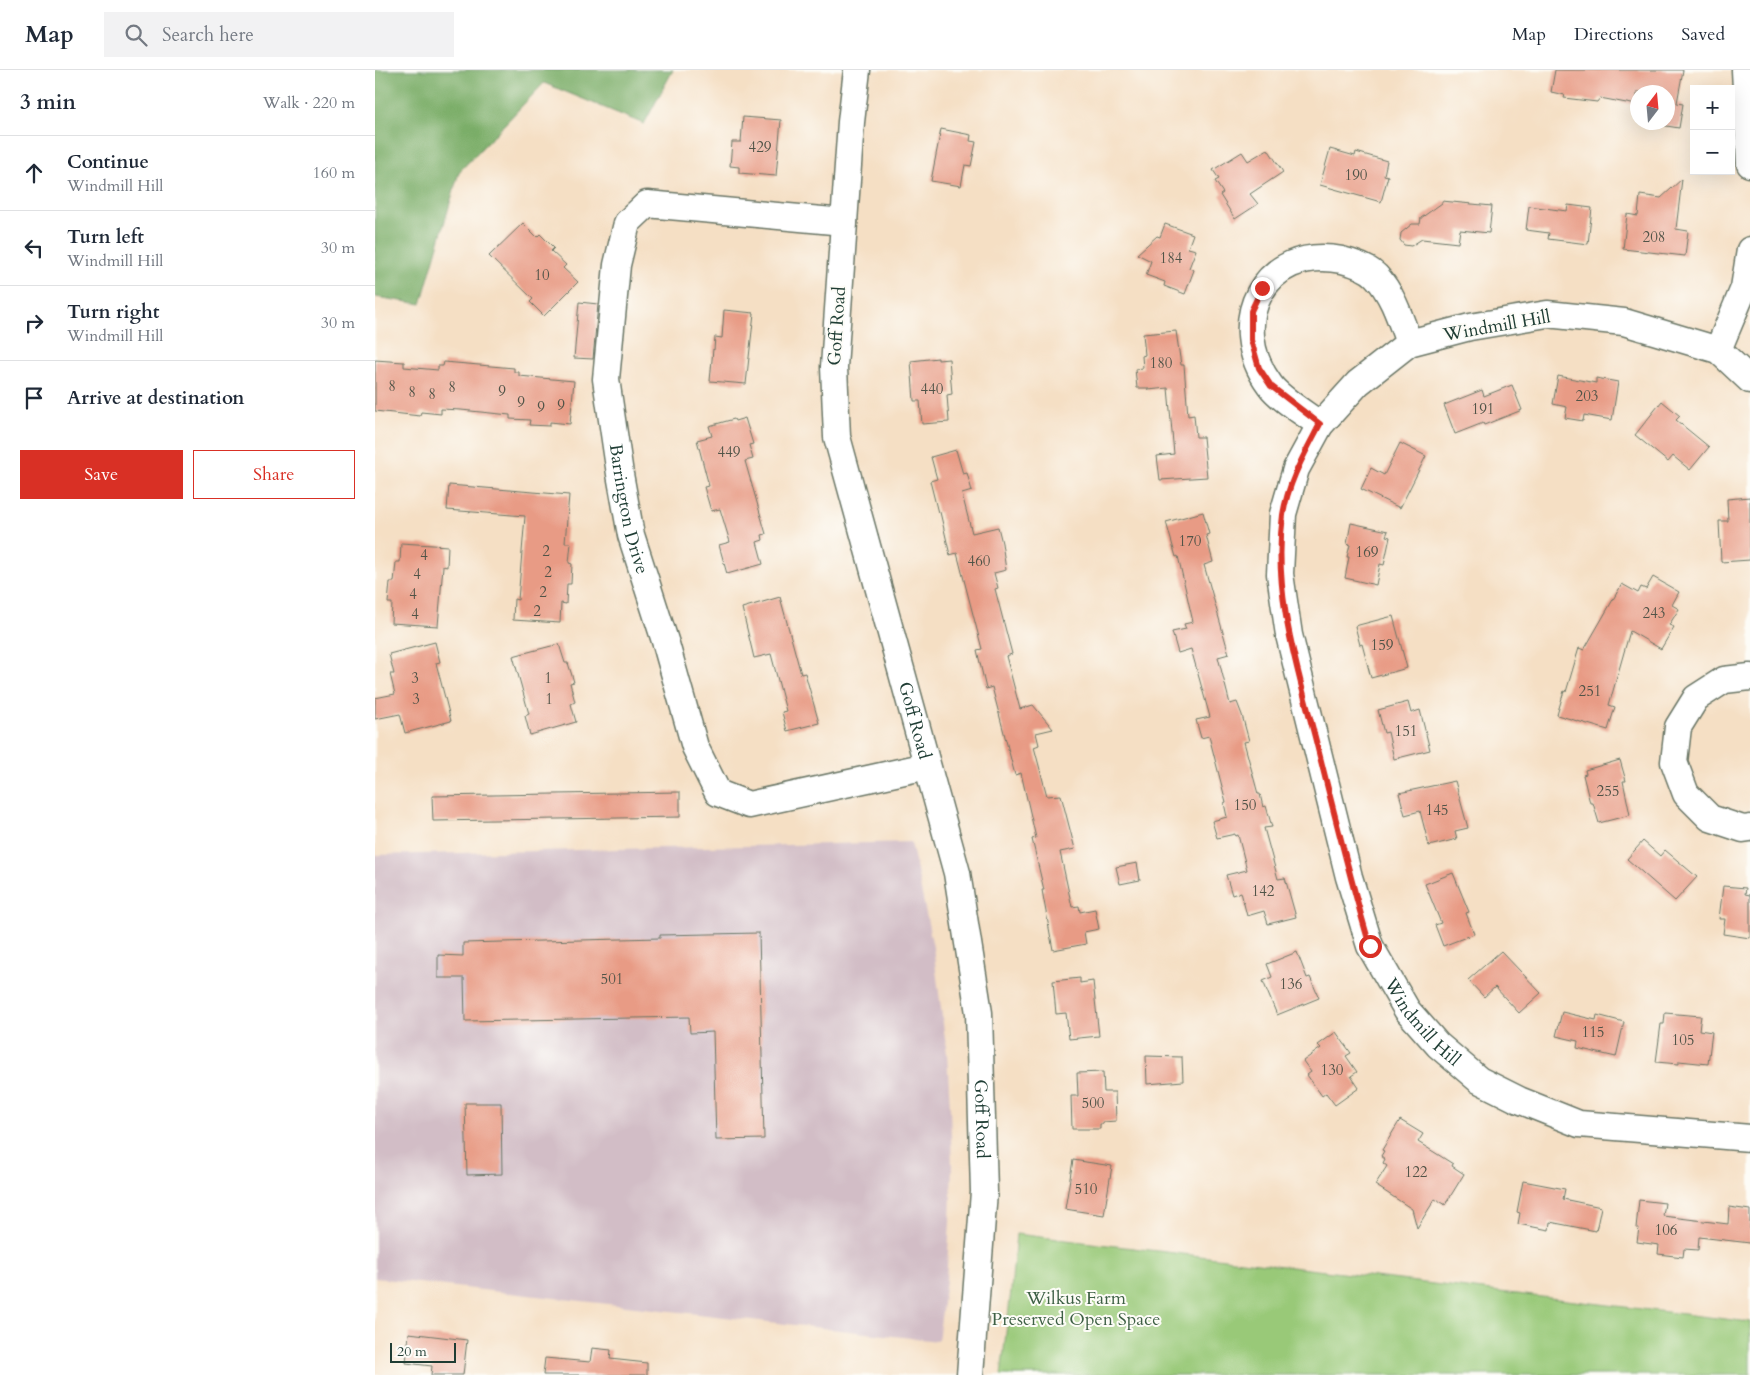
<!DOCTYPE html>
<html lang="en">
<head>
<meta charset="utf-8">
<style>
  :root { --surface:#fff; --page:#f2f2f3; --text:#1f2937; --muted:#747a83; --line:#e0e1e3; --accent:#d93025 }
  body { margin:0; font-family:Cardo,serif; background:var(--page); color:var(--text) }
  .controls { position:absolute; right:15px; top:15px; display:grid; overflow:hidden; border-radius:0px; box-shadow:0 5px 20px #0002 }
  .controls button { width:45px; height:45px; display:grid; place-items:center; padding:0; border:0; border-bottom:1px solid var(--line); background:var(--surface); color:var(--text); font:25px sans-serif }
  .compass { position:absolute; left:1255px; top:15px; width:45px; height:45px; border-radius:50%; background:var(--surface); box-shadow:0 5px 20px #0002; rotate:16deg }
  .scale { position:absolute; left:15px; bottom:12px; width:66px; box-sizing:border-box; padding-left:5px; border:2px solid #1f3d34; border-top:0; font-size:14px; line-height:18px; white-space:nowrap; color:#1f3d34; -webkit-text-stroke:4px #fdfcf7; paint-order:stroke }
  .stop { position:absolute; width:15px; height:15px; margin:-11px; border:4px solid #d93025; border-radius:50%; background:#fff }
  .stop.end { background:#d93025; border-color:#fff; box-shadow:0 1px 5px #0008 }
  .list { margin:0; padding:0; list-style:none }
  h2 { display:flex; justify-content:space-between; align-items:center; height:65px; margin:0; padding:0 20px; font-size:21px }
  h2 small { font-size:16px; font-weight:400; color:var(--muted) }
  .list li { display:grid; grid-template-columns:32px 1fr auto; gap:15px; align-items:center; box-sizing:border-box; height:75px; padding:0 20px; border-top:1px solid var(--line) }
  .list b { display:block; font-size:19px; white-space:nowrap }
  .list p { margin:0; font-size:16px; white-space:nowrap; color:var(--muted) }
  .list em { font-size:16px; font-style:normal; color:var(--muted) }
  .actions { display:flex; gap:10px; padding:15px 20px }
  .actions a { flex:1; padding:11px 0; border:1px solid var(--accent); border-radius:0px; text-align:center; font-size:18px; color:var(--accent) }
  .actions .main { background:var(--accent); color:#fff }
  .icon { flex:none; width:28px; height:28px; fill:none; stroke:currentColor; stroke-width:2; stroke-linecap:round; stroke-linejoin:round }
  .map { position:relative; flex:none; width:1375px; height:1305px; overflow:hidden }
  header { display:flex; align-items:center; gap:30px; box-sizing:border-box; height:70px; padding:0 25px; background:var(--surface); border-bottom:1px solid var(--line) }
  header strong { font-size:24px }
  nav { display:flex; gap:28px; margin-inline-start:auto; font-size:18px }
  .search { width:350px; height:45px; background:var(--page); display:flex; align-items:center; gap:12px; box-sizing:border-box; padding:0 18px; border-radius:0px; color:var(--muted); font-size:19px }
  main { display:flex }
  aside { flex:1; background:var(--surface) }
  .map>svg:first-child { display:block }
  .industrial { fill:#d2bdc6 }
  .green { fill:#99c978; stroke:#5c8356 }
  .forest { fill:#7aad68; stroke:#4c754e }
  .building { fill:#e89b85 }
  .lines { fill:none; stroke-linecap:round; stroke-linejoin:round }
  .minor-casing { stroke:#6a7666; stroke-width:29 }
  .minor { stroke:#fff; stroke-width:26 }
  .route { stroke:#d93025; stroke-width:6 }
  .labels { text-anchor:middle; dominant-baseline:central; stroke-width:4; stroke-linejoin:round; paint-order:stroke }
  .number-label { font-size:15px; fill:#515448 }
  .street-label { font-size:18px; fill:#1f3d34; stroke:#fdfcf7 }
  .park-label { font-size:18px; fill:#3e6045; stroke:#fdfcf7 }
</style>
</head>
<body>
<header>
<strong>Map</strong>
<div class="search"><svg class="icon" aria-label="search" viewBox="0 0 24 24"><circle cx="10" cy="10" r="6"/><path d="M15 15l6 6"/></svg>Search here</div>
<nav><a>Map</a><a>Directions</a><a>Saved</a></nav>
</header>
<main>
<aside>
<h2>3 min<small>Walk · 220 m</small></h2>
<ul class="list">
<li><svg class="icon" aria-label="ahead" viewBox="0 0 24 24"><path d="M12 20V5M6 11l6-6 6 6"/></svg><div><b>Continue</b><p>Windmill Hill</p></div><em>160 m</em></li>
<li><svg class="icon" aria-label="left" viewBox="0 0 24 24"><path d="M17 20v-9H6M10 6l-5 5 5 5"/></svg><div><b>Turn left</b><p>Windmill Hill</p></div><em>30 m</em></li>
<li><svg class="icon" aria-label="right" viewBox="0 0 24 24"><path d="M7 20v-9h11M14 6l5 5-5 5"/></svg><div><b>Turn right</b><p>Windmill Hill</p></div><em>30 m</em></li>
<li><svg class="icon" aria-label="arrive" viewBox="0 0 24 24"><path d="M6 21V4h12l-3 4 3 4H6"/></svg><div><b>Arrive at destination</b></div></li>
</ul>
<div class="actions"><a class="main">Save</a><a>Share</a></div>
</aside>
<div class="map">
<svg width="1375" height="1305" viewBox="0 0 1375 1305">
  <rect width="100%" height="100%" fill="#fdfcf7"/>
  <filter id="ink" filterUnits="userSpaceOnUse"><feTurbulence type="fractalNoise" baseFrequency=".02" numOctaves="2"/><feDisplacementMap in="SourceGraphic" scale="10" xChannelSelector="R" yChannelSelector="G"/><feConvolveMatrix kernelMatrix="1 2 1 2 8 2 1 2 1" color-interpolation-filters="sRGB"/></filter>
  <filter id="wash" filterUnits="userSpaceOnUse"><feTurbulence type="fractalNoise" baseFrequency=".0096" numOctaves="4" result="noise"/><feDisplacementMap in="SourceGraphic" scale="20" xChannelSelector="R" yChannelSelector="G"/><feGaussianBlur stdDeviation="1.12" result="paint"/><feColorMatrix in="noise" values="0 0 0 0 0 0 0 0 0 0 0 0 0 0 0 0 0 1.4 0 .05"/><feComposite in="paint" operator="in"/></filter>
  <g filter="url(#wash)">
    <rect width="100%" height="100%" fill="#f5dfc4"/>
    <path class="industrial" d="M536,772L558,877L572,984L575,1038L577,1096L575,1153L571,1210L563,1271L0,1208V785Z"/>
    <path class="green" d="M641,1164L1375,1252V1305H626L636,1221Z"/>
    <path class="forest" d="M0,0H298L269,54L169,13L84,102L46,234L0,227Z"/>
    <g id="blocks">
      <path class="building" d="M1180,0H1308L1302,33L1308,34L1304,58L1279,54L1280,52H1292V22H1262V35L1225,28L1222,32L1189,28L1190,25L1176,22Z
        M368,47L406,50L401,106L364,103V97L355,96L357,72H366Z
        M566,59L596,65L595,71L601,72L596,96L590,95L586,116L556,111Z
        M893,79L908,102L875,124L883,134L860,149L845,125L848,123L840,111L844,109L838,100L867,82L873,91Z
        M955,79L980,86L981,82L1012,91L1009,105L1013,106L1006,132L945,115Z
        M1307,109L1301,159L1313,161L1310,186L1248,179L1252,144L1263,146L1265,125L1286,128Z
        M1067,131L1117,136L1114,163L1085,160L1083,173L1047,169L1036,176L1029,175L1025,170L1026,163L1037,154H1045L1046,148L1067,133Z
        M1193,135L1217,138L1213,174L1173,169L1174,163L1151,160L1154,136L1192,141Z
        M148,153L162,167L165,164L179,178L176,181L191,195L188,198L203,212L169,246L155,232L158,229L114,186Z
        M790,154L818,164L813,178L821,180L814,198L819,200L810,224L789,216L790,212L771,205L776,191L762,184L782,166L785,167Z
        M204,232L223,234L218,289L199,288Z
        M349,240L379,243L371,314L335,311L338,279L339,280L340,267L347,268Z
        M801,261L806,295H809L813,346L819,345L821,367H828L832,407L785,410L782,386L799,384L793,318L773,320V318H762L760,299L768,298L767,286L770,285L768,264Z
        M563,288V290L574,289L577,324L572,325L574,352L547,354L545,331H539L536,291Z
        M0,290L29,292V297L63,300V296H68L69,292L139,298V302H144V306L199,311L195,354L175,352V356L154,355L155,350L135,349V345L86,340L66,339V344L46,342L45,346L0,341Z
        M1183,306L1221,313V308L1243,312L1237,350L1209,345L1208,351L1190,348L1192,337L1178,334Z
        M1137,315L1147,340L1109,355L1108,353L1080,364L1069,335L1107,320L1109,326Z
        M1287,331L1305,346L1301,350L1334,377L1315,400L1298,386L1293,392L1260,365Z
        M370,348L378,374L374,375L378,389L370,391L391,464L387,465L388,470L382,472L388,494L352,504L344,475L355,472L345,439L336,441L329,417L334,416L322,370L337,366L334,356L359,349L360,351Z
        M1025,373L1051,386L1025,438L986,419L996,398L1009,405Z
        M581,380L588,404L592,403L597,421L587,424L597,463L623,457L627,473L631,500L619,503L623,518L620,519L637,584L631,586L645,639L658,635L678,659L661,663L664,675L659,677L672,726L686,725L700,779L685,782L697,837L704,836L705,842L720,839L724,859L709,862L711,874L678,880L667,820H669L657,769L661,768L646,703L640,705L617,617L611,619L602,580L607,579L582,483L575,485L565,442L563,443L555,411L562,409L556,387Z
        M74,415L194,425L190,473H196L194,493L197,494L196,514H192L191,534L186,533L185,553L138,550L139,529L143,530L150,446L72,440Z
        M1375,427V490L1346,492L1344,451H1353L1352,429Z
        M828,442L834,464L831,465L838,492L829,495L854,584L843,587L855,634L862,632L867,645L874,671L869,672L883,724H885L888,737L891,736L897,757L889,758L903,809L910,808L921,847L893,854L889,841L872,846L866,822L857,825L851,805L872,800L863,765L860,766V764L842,768L837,751L852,747L849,733L851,732L834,666L826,668L821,650L835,647L816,579L803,583L797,562L811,559L809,554L818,552L803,486L801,487L791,452Z
        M976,453L1013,461L1011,466L1015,467L1009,495L1005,494L1001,515L970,508L974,487H972L975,475L972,474Z
        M26,473L73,476L72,497L68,496L63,556L16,553L17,533H13L15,512H19L21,492H25Z
        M1278,507L1304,522L1297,535L1304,539L1294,555L1299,557L1286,579L1255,561L1234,635L1240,637L1233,660L1182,645L1189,621L1191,622L1204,578L1209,580L1247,514L1263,523L1266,517L1271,519Z
        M405,527L426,604L430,603L444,653L412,661L407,642L411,641L396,584L379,588L367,538Z
        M1018,546L1032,598L996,608L987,574L985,575L980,556Z
        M60,572L65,592L61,593L76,651L30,663L25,644L0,649V628L20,624L15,604H19L14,584Z
        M184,574L190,593H193L199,612L195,613L200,632L196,634L201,652L155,665L150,646L154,644L138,586Z
        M1033,632L1036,643L1045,640L1055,680L1019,689L1013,662L1009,663L1003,640Z
        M1245,690L1251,711H1248L1255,745L1224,753L1218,733H1215L1208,705L1211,704L1210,700Z
        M1080,711L1093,758L1080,761L1082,769L1054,776L1045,741L1030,745L1024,723Z
        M305,722V747L58,751L57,726Z
        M1268,771L1285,786L1290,780L1322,807L1300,831L1252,789Z
        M762,793L765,810L745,814L741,797Z
        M1078,803L1094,842L1091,843L1099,864L1068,876L1060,855L1066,853L1050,814Z
        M1348,816L1371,818L1370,824L1375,825V868L1348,864L1350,849H1344Z
        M384,863L389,1069L341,1070L338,962L315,963L314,947L90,951L89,908H63V885L88,886V873L285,868V865Z
        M1126,881L1166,923L1144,943L1120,917L1109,927L1093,910Z
        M922,882L932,908L935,907L944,928L902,945L888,911L897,907L892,894Z
        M705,908V913L718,911L724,966L694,969L691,943L681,944L678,911Z
        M1187,942L1221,950L1222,945L1249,952L1241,987L1202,978L1203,971L1181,966Z
        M1290,943L1326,946L1324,960L1337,962L1333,994L1304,991V994L1281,992L1286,954H1289Z
        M961,962L976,983L971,986L982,1002L976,1006L984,1018L960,1035L951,1023L947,1026L932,1005L936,1002L928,991L946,978L943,975Z
        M771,986L807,987L808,1011L772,1014Z
        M728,1002L729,1022H740L741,1051L728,1052V1054H725V1059H697L696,1026H703L702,1003Z
        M90,1033H126L127,1104L92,1105Z
        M1025,1050L1048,1064L1043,1072L1078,1094L1077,1096L1089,1104L1070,1135L1060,1129L1042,1158L1037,1139L1000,1115L1012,1096L1008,1093L1010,1089L1006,1086L1009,1081L1007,1080Z
        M698,1090L737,1096L729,1145L690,1139Z
        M1148,1111L1190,1119L1188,1129L1226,1137L1221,1161L1175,1152L1174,1160L1143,1154L1145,1143L1142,1142Z
        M1264,1130L1290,1133L1288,1146L1353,1154L1354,1137L1375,1140V1173L1324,1167L1323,1180L1309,1179L1308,1187L1283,1184L1284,1175L1262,1172L1264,1158H1261Z
        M34,1263L92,1270L88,1305H56L57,1296L31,1293Z
        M217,1278L236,1280L235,1289L272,1293V1305H168L170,1288L215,1292Z"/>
    </g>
  </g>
  <g filter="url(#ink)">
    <use href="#blocks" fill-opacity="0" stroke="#6a7666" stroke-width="1"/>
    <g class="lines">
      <g class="minor-casing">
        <g id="minor">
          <path id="s1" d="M482,0L476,52L459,297L462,367L582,803L604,943L609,1122L595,1305"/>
          <path d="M1370,0L1375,94"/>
          <path id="s2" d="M469,152L272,134L252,153L242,195L231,309L245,404L256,465L291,574L320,677L343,723L374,735L552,696"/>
          <path d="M1343,280L1369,218L1375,180"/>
          <path id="s3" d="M1375,310L1343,280L1249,252L1172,244L1095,257L1034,273L983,313L945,355L921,399L908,444L905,504L914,565L974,807L995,876L1032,940L1063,975L1104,1010L1144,1030L1204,1054L1375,1068"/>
          <path d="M945,355C931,344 905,329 895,315C850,254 888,174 967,190C979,193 992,197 1001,206C1018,224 1026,251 1034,273"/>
          <path d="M1375,607L1349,610L1321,628L1303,657L1299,692L1311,724L1335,748L1368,759L1375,758"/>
        </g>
      </g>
      <use href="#minor" class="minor"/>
    </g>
  </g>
  <g class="lines" filter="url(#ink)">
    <path class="route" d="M887,218L876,241V270L884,298L896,316L945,354C930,383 913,412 908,445C897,523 923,600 942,675C959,742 975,809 995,876"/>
  </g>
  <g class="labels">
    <g class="number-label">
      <text x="385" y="77">429</text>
      <text x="981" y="105">190</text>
      <text x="1279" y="167">208</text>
      <text x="796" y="188">184</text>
      <text x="167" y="205">10</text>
      <text x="786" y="293">180</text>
      <text x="17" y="316">8</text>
      <text x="77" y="317">8</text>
      <text x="557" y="319">440</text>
      <text x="127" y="321">9</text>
      <text x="37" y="322">8</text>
      <text x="57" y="324">8</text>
      <text x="1212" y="326">203</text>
      <text x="146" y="332">9</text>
      <text x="186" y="335">9</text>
      <text x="166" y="337">9</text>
      <text x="1108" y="339">191</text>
      <text x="354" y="382">449</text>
      <text x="815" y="471">170</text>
      <text x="171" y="481">2</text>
      <text x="992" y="482">169</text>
      <text x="49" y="485">4</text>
      <text x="604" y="491">460</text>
      <text x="173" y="502">2</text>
      <text x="42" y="504">4</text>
      <text x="168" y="522">2</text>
      <text x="38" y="524">4</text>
      <text x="162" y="541">2</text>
      <text x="1279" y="543">243</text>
      <text x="40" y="544">4</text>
      <text x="1007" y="575">159</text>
      <text x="40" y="608">3</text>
      <text x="173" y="608">1</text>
      <text x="1215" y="621">251</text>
      <text x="41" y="629">3</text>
      <text x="174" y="629">1</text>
      <text x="1031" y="661">151</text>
      <text x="1233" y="721">255</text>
      <text x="870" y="735">150</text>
      <text x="1062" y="740">145</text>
      <text x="888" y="821">142</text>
      <text x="237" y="909">501</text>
      <text x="916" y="914">136</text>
      <text x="1218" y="962">115</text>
      <text x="1308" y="970">105</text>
      <text x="957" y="1000">130</text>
      <text x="718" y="1033">500</text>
      <text x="1041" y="1102">122</text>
      <text x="711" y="1119">510</text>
      <text x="1291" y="1160">106</text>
    </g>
    <g class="street-label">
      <text transform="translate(462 256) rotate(-86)">Goff Road</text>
      <text transform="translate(1122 256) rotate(-10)">Windmill Hill</text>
      <text stroke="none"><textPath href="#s2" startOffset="515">Barrington Drive</textPath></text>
      <text stroke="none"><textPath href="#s1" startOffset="662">Goff Road</textPath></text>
      <text stroke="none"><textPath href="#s3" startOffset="1115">Windmill Hill</textPath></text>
      <text stroke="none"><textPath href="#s1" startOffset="1068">Goff Road</textPath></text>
    </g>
    <g class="park-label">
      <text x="701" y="1228">Wilkus Farm<tspan x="701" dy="21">Preserved Open Space</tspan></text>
    </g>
  </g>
</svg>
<div class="controls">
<button>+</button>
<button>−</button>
</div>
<svg class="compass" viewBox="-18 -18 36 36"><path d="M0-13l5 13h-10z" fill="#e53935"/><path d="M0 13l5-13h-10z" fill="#747a83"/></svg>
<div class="scale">20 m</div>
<div class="stop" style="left:995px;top:876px"></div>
<div class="stop end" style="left:887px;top:218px"></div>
</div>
</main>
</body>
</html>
